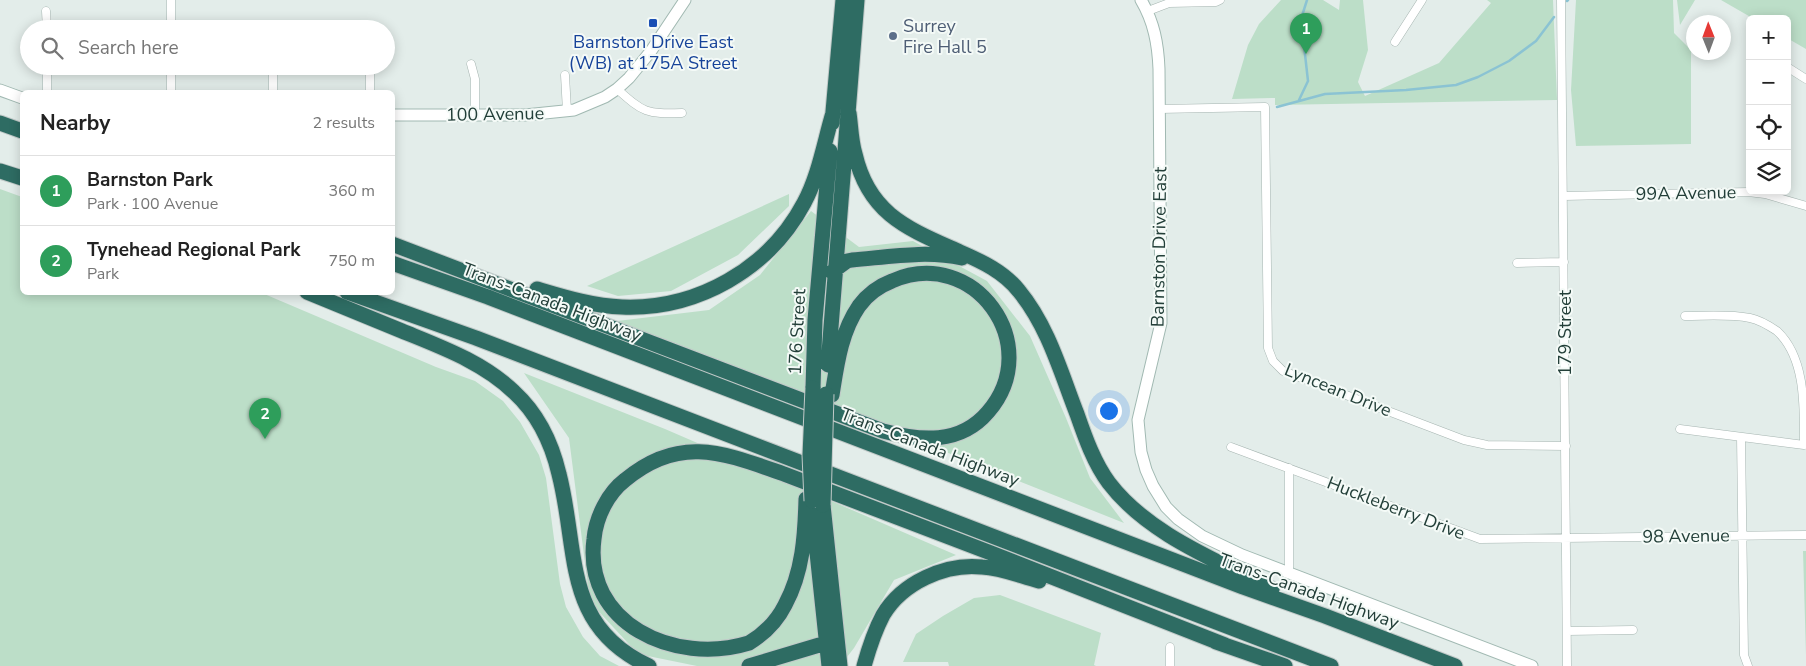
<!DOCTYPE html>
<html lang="en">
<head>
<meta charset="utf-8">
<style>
  :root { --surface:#fff; --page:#f2f2f2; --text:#222; --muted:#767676; --line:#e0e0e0; --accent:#d93025 }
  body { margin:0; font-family:"Nunito Sans",sans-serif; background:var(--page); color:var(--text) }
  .controls { position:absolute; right:15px; top:15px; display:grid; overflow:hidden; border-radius:8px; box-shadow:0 2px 12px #0003 }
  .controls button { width:45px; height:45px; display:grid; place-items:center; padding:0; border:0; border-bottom:1px solid var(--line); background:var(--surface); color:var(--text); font:25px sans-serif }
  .compass { position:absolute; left:1686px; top:15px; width:45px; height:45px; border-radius:50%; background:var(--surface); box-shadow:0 2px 12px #0003; rotate:359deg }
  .you { position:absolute; left:1108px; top:410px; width:18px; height:18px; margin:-12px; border:4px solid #fff; border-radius:50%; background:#1a73e8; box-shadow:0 0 0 8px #1a73e833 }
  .badge { display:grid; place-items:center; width:32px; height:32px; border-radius:50%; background:var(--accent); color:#fff; font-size:16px; font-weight:700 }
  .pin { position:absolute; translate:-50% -41px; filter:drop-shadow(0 1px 2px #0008) }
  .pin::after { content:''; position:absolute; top:26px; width:18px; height:15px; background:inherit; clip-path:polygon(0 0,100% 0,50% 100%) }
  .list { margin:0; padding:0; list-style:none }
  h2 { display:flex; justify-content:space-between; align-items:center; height:65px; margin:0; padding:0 20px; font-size:21px }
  h2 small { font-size:16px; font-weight:400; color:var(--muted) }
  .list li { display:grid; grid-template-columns:32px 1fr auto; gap:15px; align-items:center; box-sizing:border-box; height:70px; padding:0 20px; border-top:1px solid var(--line) }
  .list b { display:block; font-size:19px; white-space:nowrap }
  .list p { margin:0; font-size:16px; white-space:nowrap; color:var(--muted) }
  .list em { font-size:16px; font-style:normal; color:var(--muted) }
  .icon { flex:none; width:28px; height:28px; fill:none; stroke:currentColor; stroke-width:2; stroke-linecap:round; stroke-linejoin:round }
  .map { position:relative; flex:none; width:1806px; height:666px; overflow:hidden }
  .search { position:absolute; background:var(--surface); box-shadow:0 2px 12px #0003; left:20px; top:20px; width:375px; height:55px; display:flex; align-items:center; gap:12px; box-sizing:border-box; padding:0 18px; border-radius:28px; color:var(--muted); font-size:19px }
  .panel { position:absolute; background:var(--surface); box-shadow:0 2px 12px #0003; left:20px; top:90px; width:375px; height:205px; border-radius:8px }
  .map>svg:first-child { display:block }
  .green { fill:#bcdec8 }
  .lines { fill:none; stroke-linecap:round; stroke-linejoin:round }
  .stream { stroke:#8bc3d3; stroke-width:2.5 }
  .street-casing { stroke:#a6b5b1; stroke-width:9 }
  .secondary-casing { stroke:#a1b9b2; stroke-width:13 }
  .highway-casing { stroke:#c1c9c8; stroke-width:17 }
  .street { stroke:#fff; stroke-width:8 }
  .secondary { stroke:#fff; stroke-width:11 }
  .highway { stroke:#2e6c63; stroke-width:15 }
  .highway-bridge-casing { stroke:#c1c9c8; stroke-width:17; stroke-linecap:butt }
  .highway-bridge { stroke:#2e6c63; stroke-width:15 }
  .transit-dot { fill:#1a4fb4; stroke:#f4faf7; stroke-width:2 }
  .service-dot { fill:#5c6f8a; stroke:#f4faf7; stroke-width:2 }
  .labels { text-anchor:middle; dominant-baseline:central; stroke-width:4; stroke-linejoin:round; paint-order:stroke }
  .service-label { font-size:18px; fill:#4e5e75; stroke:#f4faf7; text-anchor:start }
  .transit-label { font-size:18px; fill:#164399; stroke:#f4faf7 }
  .street-label { font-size:18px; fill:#233f39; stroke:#f4faf7 }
</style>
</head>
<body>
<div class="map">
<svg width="1806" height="666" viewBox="0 0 1806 666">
  <rect width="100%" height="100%" fill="#e3edea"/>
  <path class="green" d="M1281,0H1323L1339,10L1340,0H1363L1368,50L1358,82L1365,96L1439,63L1491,3L1487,0H1553L1557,100L1275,105V98L1232,99L1248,45L1259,24Z
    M1576,0H1673L1674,33L1691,50V144L1576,146L1571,90Z
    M1677,0H1695L1680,25Z
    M1721,0H1806V49L1787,38V19H1754Z
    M0,189L22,197V292L262,293L436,367L475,381L503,401L520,422L539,455L546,478L560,584L566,607L583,637L600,656L619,666H0Z
    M789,194V206L738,255L671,291L618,296L587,286Z
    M811,211L859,247L913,241L987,281L1030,336L1066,418L1090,478L1124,523L617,321L709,310L760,275Z
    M524,373L665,429L956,555L894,580L854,648L840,666H697L638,654L590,602L569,438Z
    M1803,551H1806V655Z
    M1000,595L1101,633L1094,665L1096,666H949L948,662H903L916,634L943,616L974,598Z"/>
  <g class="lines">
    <path class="stream" d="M1567,1L1568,0
      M1299,100L1308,81L1301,19L1307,0
      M1277,107L1325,94L1406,90L1456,85L1478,77L1509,61L1536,41L1554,17"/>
    <g class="street-casing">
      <path id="street" d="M171,0V29
        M1561,0L1567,666
        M46,11L47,29
        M1148,11L1169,3L1216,2L1220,0
        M1395,42L1422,0
        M471,64L475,79V115
        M47,66V92
        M171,66V92
        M273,66V92
        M370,66V92
        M1787,67L1806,79
        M565,75L567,111
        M617,89C644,113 646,114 682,113
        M1159,109L1265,107L1268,348L1273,361L1283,371L1464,440L1487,445L1566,446
        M1564,196L1748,192L1765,194L1806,206
        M1517,263L1564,262
        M1680,429L1804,445C1804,407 1806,358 1777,331C1768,325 1760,320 1750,318C1729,314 1706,316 1685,316
        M1741,437L1744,655L1748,666
        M1231,447L1480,539L1806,535
        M1289,468V573
        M1567,631L1633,630
        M1170,666V647"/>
    </g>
    <g class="secondary-casing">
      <path id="secondary" d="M1141,0C1154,22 1158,44 1159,69L1161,323L1138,420L1141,452L1146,470L1153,486L1166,507L1178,519L1202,536L1242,555L1532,666
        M0,90L22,98
        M392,115H525L574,110L605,97L617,89L629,78L651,51L685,0"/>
    </g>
    <g class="highway-casing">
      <path id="highway" d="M849,113C851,127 851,141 855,154C869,215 909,229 960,252C983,262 1004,272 1019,291C1048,326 1061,373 1077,414C1085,437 1094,463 1109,483C1148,534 1216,560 1272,589
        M0,123L22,131
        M832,123L843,0
        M0,171L22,178
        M392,244L883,431C920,441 960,445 988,412C1046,345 974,245 892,281C879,286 867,295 859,306C841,332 837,364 832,395
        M392,263L488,297L1243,587L1325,616L1455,666
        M832,272L847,261L852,260C888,257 927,250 962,258
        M537,289C564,297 593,306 622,307C697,310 769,269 804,203C819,175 824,143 833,113
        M307,292C338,305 370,318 402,331C441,347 483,362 514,392C538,414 552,444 559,474C579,551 562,626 649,666
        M347,292L476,338L1331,666
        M828,365L857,0
        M813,388L815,320L830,151
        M806,499C805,535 803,572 785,605C777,621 764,634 749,643C674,666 583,623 594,539C596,517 608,493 625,480C680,434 724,453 784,474L991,553L1225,645
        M823,505L840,666
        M813,515L829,666
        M1216,642L1285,666
        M749,666L836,640
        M864,666C869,648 874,632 883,615C902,583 945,563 982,567C1002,568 1020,576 1039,581"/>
    </g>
    <use href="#street" class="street"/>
    <use href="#secondary" class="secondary"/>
    <use href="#highway" class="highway"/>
    <g class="highway-bridge-casing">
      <path id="highway-bridge" d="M812,501L810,455L813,388
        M823,505L826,394"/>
    </g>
    <use href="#highway-bridge" class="highway-bridge"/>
  </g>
  <rect class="transit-dot" x="648" y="18" width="10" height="10" rx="2.5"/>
  <circle class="service-dot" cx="893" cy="36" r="5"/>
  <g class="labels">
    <g class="service-label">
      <text x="903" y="26">Surrey<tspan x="903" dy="21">Fire Hall 5</tspan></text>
    </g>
    <g class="transit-label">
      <text x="653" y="42">Barnston Drive East<tspan x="653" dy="21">(WB) at 175A Street</tspan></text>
    </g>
    <g class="street-label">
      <text transform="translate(495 114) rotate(-1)">100 Avenue</text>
      <text transform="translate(1686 193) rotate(-1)">99A Avenue</text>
      <text transform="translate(1159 247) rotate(-89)">Barnston Drive East</text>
      <text transform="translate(552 302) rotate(21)">Trans-Canada Highway</text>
      <text transform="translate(797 332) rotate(-87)">176 Street</text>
      <text transform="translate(1565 333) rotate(-90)">179 Street</text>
      <text transform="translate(1338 390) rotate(22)">Lyncean Drive</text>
      <text transform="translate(930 447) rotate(21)">Trans-Canada Highway</text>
      <text transform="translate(1396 508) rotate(21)">Huckleberry Drive</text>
      <text transform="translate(1686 536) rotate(-1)">98 Avenue</text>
      <text transform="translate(1309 591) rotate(20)">Trans-Canada Highway</text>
    </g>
  </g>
</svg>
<div class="controls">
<button>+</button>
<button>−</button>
<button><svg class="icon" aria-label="locate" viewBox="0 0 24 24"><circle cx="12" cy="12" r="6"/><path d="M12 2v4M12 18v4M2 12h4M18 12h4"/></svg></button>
<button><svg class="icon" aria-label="layers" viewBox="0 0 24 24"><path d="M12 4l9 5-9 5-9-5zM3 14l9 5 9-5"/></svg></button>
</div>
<svg class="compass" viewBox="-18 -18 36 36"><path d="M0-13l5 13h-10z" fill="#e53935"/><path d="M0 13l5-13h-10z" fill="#767676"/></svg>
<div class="you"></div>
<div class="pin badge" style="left:1306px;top:54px;background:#2e9e5b">1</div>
<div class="pin badge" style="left:265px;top:439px;background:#2e9e5b">2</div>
<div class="search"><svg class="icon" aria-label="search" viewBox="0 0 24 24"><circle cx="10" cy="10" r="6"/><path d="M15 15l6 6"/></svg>Search here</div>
<section class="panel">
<h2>Nearby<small>2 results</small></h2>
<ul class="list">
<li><span class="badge" style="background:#2e9e5b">1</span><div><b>Barnston Park</b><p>Park · 100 Avenue</p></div><em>360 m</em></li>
<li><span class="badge" style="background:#2e9e5b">2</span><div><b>Tynehead Regional Park</b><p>Park</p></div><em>750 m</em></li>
</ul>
</section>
</div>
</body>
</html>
